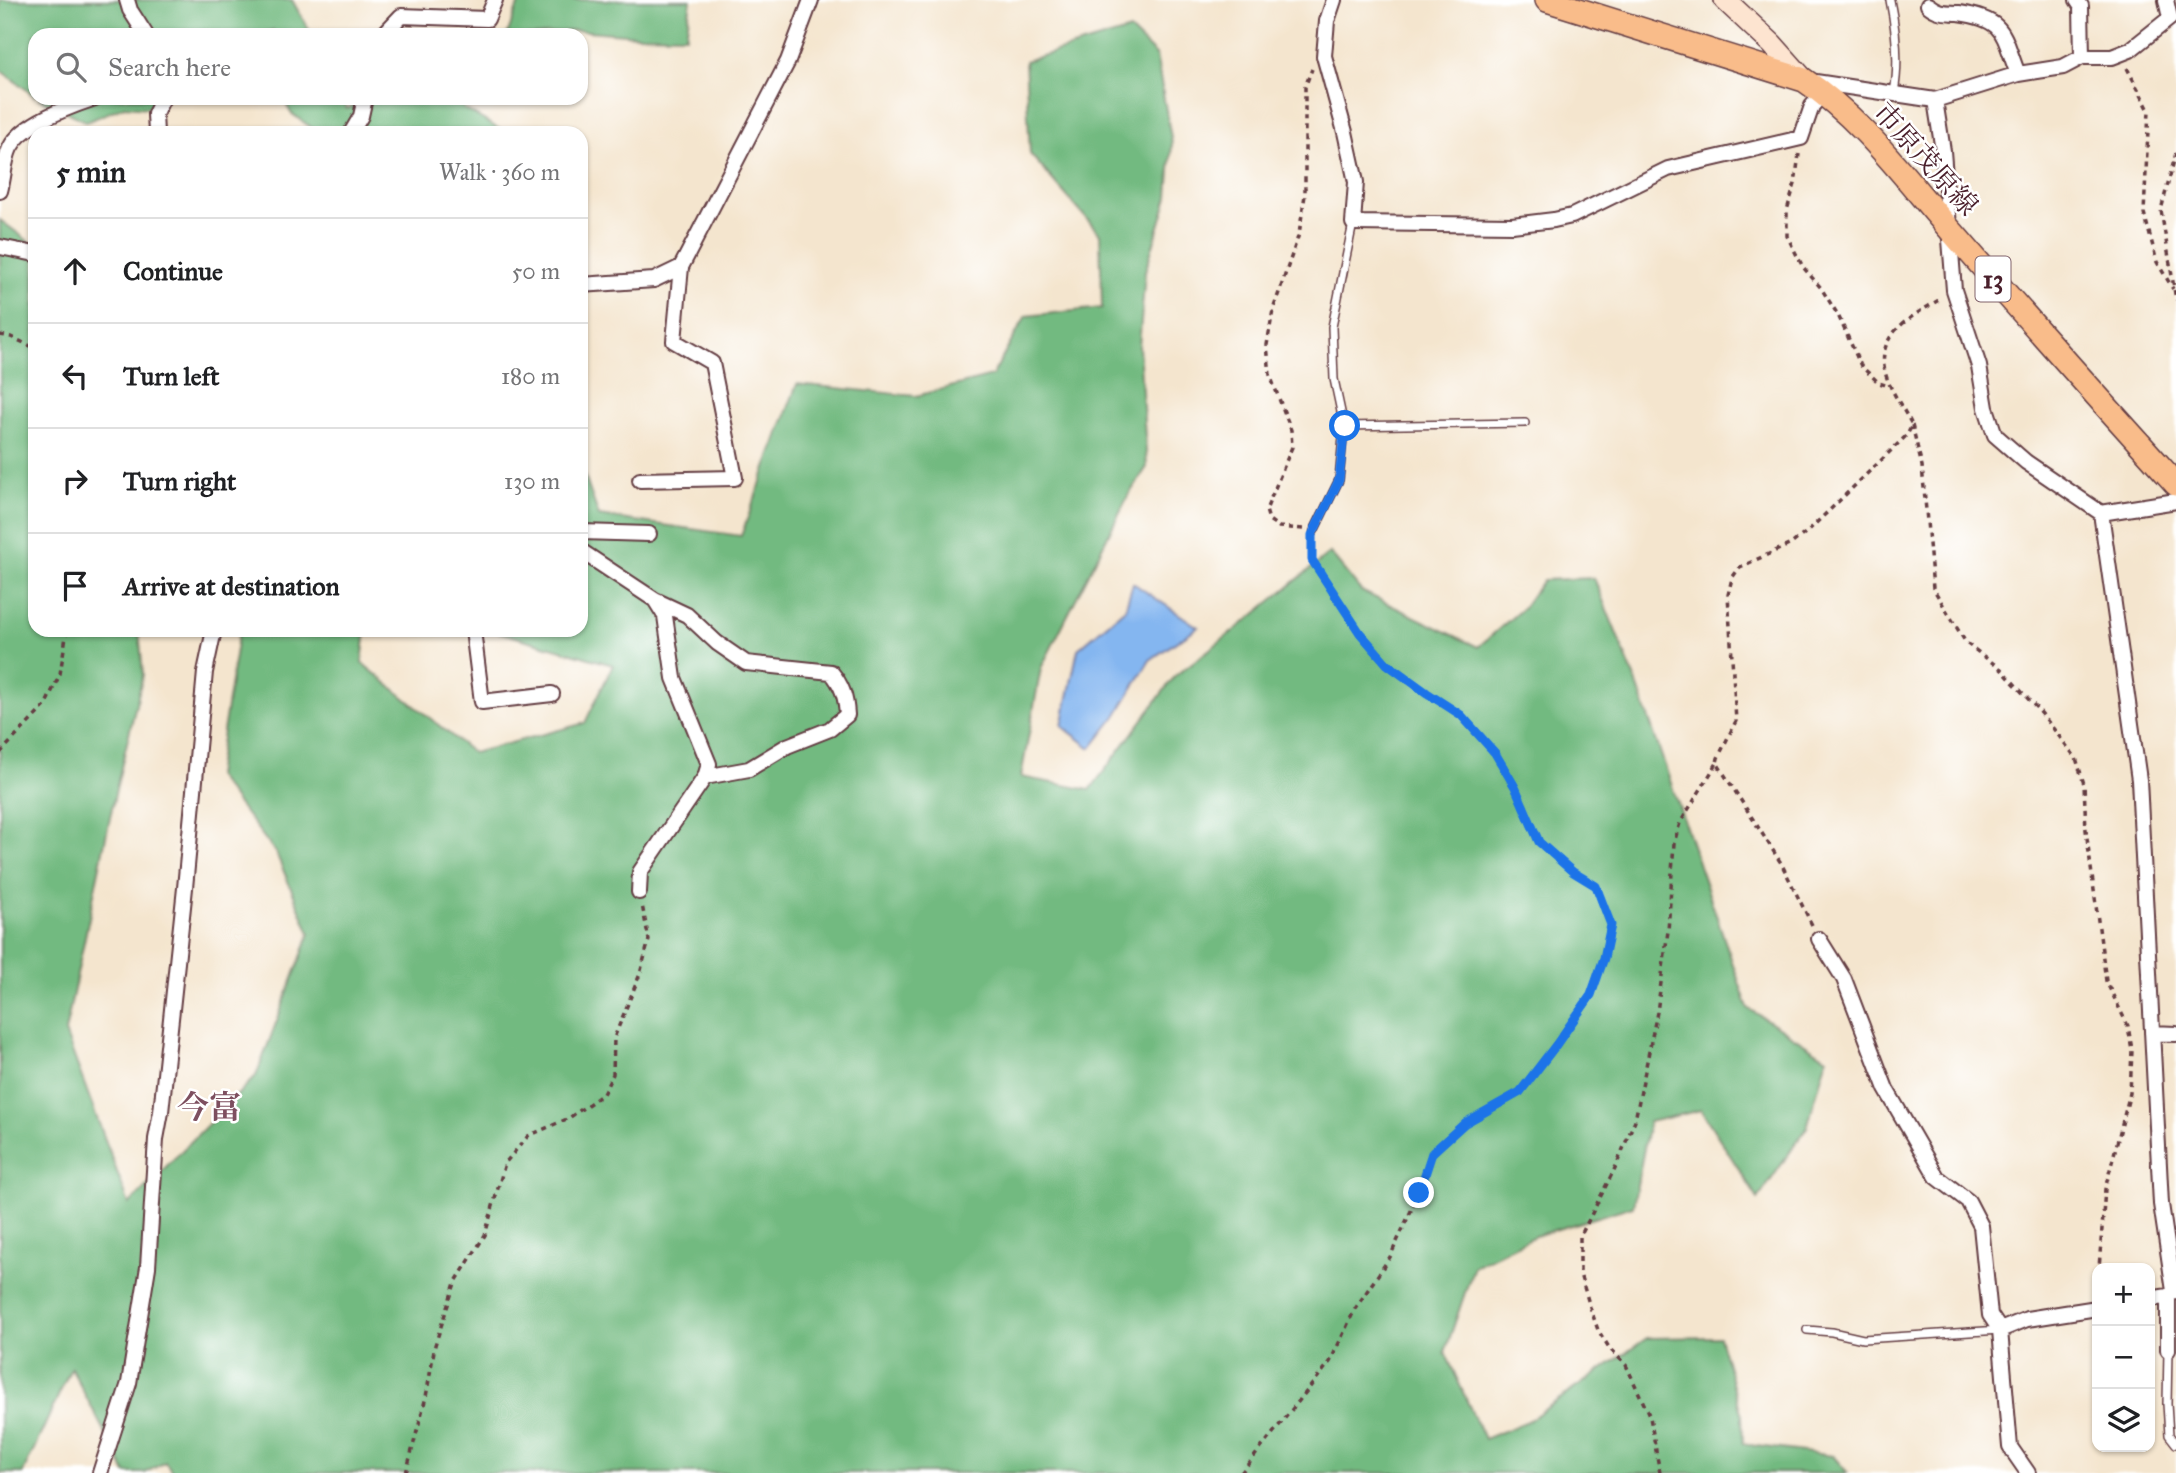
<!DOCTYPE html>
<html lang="en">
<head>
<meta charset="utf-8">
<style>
  :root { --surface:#fff; --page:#f6f6f6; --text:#202124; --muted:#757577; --line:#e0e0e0 }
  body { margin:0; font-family:"IM FELL Great Primer","Noto Serif JP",serif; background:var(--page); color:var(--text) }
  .controls { position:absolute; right:21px; bottom:21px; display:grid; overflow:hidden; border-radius:14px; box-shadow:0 2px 5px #0004 }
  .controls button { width:63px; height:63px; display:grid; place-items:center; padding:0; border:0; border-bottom:2px solid var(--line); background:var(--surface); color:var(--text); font:35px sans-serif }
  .stop { position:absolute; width:21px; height:21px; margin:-16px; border:5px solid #1a73e8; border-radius:50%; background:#fff }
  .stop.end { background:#1a73e8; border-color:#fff; box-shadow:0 2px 7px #0008 }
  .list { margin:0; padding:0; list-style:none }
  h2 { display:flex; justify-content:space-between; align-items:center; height:91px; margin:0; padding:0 28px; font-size:30px }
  h2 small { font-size:23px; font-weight:400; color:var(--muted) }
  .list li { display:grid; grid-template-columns:46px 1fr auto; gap:21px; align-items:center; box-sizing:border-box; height:105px; padding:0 28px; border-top:2px solid var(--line) }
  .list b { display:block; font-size:26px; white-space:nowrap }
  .list em { font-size:23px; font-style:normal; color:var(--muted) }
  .icon { flex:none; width:38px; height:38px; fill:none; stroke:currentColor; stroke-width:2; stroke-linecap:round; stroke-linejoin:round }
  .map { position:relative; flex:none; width:2176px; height:1473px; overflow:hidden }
  .search { position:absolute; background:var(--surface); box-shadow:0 2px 5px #0004; left:28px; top:28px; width:560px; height:77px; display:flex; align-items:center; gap:18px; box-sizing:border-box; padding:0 24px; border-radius:21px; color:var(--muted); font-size:26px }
  .panel { position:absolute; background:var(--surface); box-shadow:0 2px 5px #0004; left:28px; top:126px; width:560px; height:511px; border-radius:21px }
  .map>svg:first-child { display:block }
  .forest { fill:#72ba80; stroke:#5e6c56; stroke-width:2 }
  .water { fill:#84b6f0; stroke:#676a8e; stroke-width:2 }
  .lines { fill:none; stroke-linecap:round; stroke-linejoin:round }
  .service-casing { stroke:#643d43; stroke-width:10 }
  .minor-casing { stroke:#643d43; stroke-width:18 }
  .secondary-casing { stroke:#643d43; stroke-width:24 }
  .primary-casing { stroke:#643d43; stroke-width:26 }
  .path { stroke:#643d43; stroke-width:3.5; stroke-dasharray:5 5; stroke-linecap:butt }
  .service { stroke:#fff; stroke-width:7 }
  .minor { stroke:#fff; stroke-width:14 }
  .secondary { stroke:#fde4d0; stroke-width:21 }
  .primary { stroke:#f9bc8a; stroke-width:23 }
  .route { stroke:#1a73e8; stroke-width:9 }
  .labels { text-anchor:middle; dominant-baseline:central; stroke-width:5; stroke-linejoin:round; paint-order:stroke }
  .shield { fill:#fff; stroke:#80626b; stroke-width:2 }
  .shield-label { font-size:26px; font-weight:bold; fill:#4a1f2b }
  .street-label { font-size:28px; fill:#4a1f2b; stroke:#fff }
  .quarter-label { font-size:32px; font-weight:bold; fill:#7d4f5f; stroke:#fff }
</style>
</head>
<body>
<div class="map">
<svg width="2176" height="1473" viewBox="0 0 2176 1473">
  <rect width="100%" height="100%" fill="#fff"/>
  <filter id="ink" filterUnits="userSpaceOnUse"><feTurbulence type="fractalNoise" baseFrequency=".0143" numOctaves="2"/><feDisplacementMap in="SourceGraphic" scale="14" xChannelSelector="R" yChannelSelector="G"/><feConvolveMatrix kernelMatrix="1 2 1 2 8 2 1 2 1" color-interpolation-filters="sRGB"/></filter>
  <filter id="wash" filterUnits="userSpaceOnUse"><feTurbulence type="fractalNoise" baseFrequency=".00686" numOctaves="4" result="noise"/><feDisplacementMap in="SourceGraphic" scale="28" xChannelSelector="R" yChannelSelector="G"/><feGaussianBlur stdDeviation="1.57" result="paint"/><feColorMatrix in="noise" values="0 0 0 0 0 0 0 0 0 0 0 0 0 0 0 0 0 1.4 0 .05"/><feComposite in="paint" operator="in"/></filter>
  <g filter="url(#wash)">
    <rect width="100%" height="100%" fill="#f4e5ce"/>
    <path class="forest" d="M0,0H292L312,35H272L273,30L257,35H35V96L0,70Z
      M520,0H691L686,36L637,35L575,30L537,35H507Z
      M1130,30L1156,55L1172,143L1168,197L1145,272L1139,347L1147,467L1128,496L1041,668L1021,777L1090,790L1175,676L1249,619L1330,553L1361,591L1478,647L1523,608L1543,580L1594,578L1637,684L1748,1008L1827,1058L1807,1127L1758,1199L1701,1110L1649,1122L1633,1206L1535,1236L1474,1266L1445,1352L1484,1439L1528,1421L1647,1338L1719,1337L1742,1416L1743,1444L1833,1456L1848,1473H174L165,1462L145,1473H126L71,1368L23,1473H0V220L35,246V630H139L143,675L116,789L65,1032L129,1204L256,1076L310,933L276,853L216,776L239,630H366L362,663L473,753L585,723L613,665L495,631L581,630V466L599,516L741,536L797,384L916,396L992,376L1026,316L1102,308L1100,234L1030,154L1025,61Z
      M38,98H155L149,108L124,106L87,122Z
      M283,98H342L347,109L370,98H464L463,108L506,133H319L291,113Z"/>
    <path class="water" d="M1133,583L1198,627L1150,660L1116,716L1091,748L1062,726L1078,649L1125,609Z"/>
  </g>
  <g filter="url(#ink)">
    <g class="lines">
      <g class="service-casing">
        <path id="service" d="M1890,0C1896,30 1900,62 1894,92
          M1344,426L1525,423
          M1314,531L1339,480L1344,426L1334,379L1332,327L1353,223
          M1807,1330L1832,1332L1863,1339L2000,1330
          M2168,1350L2167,1404L2169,1435L2176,1444"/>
      </g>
      <g class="minor-casing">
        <path id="minor" d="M127,0L130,10L146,35
          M1334,0L1327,21L1324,56L1345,132L1356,182L1353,223L1512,225L1554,220L1572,216L1668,169L1801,138L1812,106L1823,93
          M2077,0L2081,6L2082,57
          M1928,5C1939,14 1946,12 1959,13C2007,20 2002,34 2018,74
          M383,35L401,16L487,19L495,0
          M1809,81L1935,100L2018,74L2063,67L2082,57H2112L2130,50L2170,18L2166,0
          M1935,100L1943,151L1954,290L1979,366L1986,408L1995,435L2026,462L2101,513L2139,780L2161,1204L2174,1291
          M156,133L155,114L163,98
          M351,133L361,116L365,98
          M0,191C4,177 4,161 10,148C22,123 71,106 95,98
          M0,247L35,254
          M581,285L654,280L681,267L788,61L811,0
          M640,480L735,478L712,363L674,341L681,267
          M2101,513L2176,501
          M581,532L649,534
          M581,551L655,600L687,615L717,643L746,663L831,672C842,685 846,697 847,715L830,729L787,746L749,769L705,777L640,872L639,892
          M655,600L665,616L674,678L709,764L705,777
          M473,630L482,702L552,694
          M1819,939L1844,979L1886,1089L1937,1177L1968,1201L1981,1226L1990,1315L2000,1330L2010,1447L2028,1473
          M2152,1033L2176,1034
          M2168,1296V1350
          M2150,1299L2168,1296L2175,1291
          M2000,1330L2027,1319L2097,1308
          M100,1473L129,1383L148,1267L156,1139L161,1112L185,888L205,672L214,630"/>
      </g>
      <g class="secondary-casing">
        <path id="secondary" d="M1725,0L1772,44L1804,80"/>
      </g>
      <g class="primary-casing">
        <path id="primary" d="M1547,0L1804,80C1863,119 1906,180 1953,233C2026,317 2101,401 2176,484"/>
      </g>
      <path class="path" d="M2127,68L2149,110L2144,213L2157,262L2173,289
        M2176,153L2161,210L2176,300
        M1799,154L1795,184L1787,210V236L1803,267L1821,288L1838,315L1861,366L1879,383L1889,386
        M0,335L11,337L35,348
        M1912,425L1922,466L1933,588L1966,643L2001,669L2042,714L2076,758L2084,784L2086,830L2106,981L2128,1026L2132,1050L2130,1093L2105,1189L2099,1268
        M1303,529L1279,527L1269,520L1266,510L1292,447L1291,430L1270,375L1267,345L1273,310L1299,234L1305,195V87L1312,69
        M0,753L45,706L60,674L67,630
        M1812,925L1781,863L1717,763L1718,758L1736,721L1728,595L1732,578L1740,567L1791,544L1808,531L1907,435L1912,425C1905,411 1894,396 1888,381C1870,335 1910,318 1942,298
        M2094,1294L2097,1275
        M406,1473L426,1397L435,1345L455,1283L485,1235L505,1163L528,1136L569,1118L603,1094L613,1074L614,1038L640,974L649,940L642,905
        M1241,1473L1330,1362L1355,1309L1390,1257L1419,1193L1432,1153L1465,1123L1520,1092L1591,995L1604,958L1611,925L1596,886L1573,872L1539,842L1515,787L1495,753L1461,715L1427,693L1387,664L1360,633L1312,560V541
        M1660,1473L1650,1417L1626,1365L1610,1349L1598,1330L1590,1307L1580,1274V1237L1616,1166L1635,1120L1657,1012L1668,931L1674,843L1680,823L1717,763"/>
      <use href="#service" class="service"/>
      <use href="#minor" class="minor"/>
      <use href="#secondary" class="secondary"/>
      <use href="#primary" class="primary"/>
    </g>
  </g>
  <g class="lines" filter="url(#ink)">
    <path class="route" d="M1345,426L1339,480L1312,535V560L1360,633L1387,664L1427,693L1461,715L1495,753L1515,787L1539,842L1573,872L1596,886L1611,925L1604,958L1591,995L1556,1045L1520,1092L1465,1123L1432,1153L1419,1193"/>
  </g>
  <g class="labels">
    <rect class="shield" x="1975.5" y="256.5" width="35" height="45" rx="5"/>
    <g class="shield-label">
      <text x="1993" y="279">13</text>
    </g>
    <g class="street-label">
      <text transform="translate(1926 159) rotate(48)">市原茂原線</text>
    </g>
    <g class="quarter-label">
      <text x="209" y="1107">今富</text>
    </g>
  </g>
</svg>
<div class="controls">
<button>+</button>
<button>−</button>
<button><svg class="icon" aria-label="layers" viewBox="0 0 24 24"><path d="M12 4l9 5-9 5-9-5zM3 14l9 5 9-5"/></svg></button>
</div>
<div class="stop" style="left:1345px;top:426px"></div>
<div class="stop end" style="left:1419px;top:1193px"></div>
<div class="search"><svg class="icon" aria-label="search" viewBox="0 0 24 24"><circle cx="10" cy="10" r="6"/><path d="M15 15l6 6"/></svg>Search here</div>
<section class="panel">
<h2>5 min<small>Walk · 360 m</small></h2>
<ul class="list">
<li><svg class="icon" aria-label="ahead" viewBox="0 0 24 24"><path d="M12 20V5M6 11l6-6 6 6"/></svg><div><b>Continue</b></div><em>50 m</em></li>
<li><svg class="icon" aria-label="left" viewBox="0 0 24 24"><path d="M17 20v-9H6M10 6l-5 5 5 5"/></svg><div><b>Turn left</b></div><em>180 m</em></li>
<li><svg class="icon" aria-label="right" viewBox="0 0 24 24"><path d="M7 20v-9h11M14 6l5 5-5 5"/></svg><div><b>Turn right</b></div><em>130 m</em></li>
<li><svg class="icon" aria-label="arrive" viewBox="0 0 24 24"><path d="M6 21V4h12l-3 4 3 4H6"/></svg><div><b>Arrive at destination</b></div></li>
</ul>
</section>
</div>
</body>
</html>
